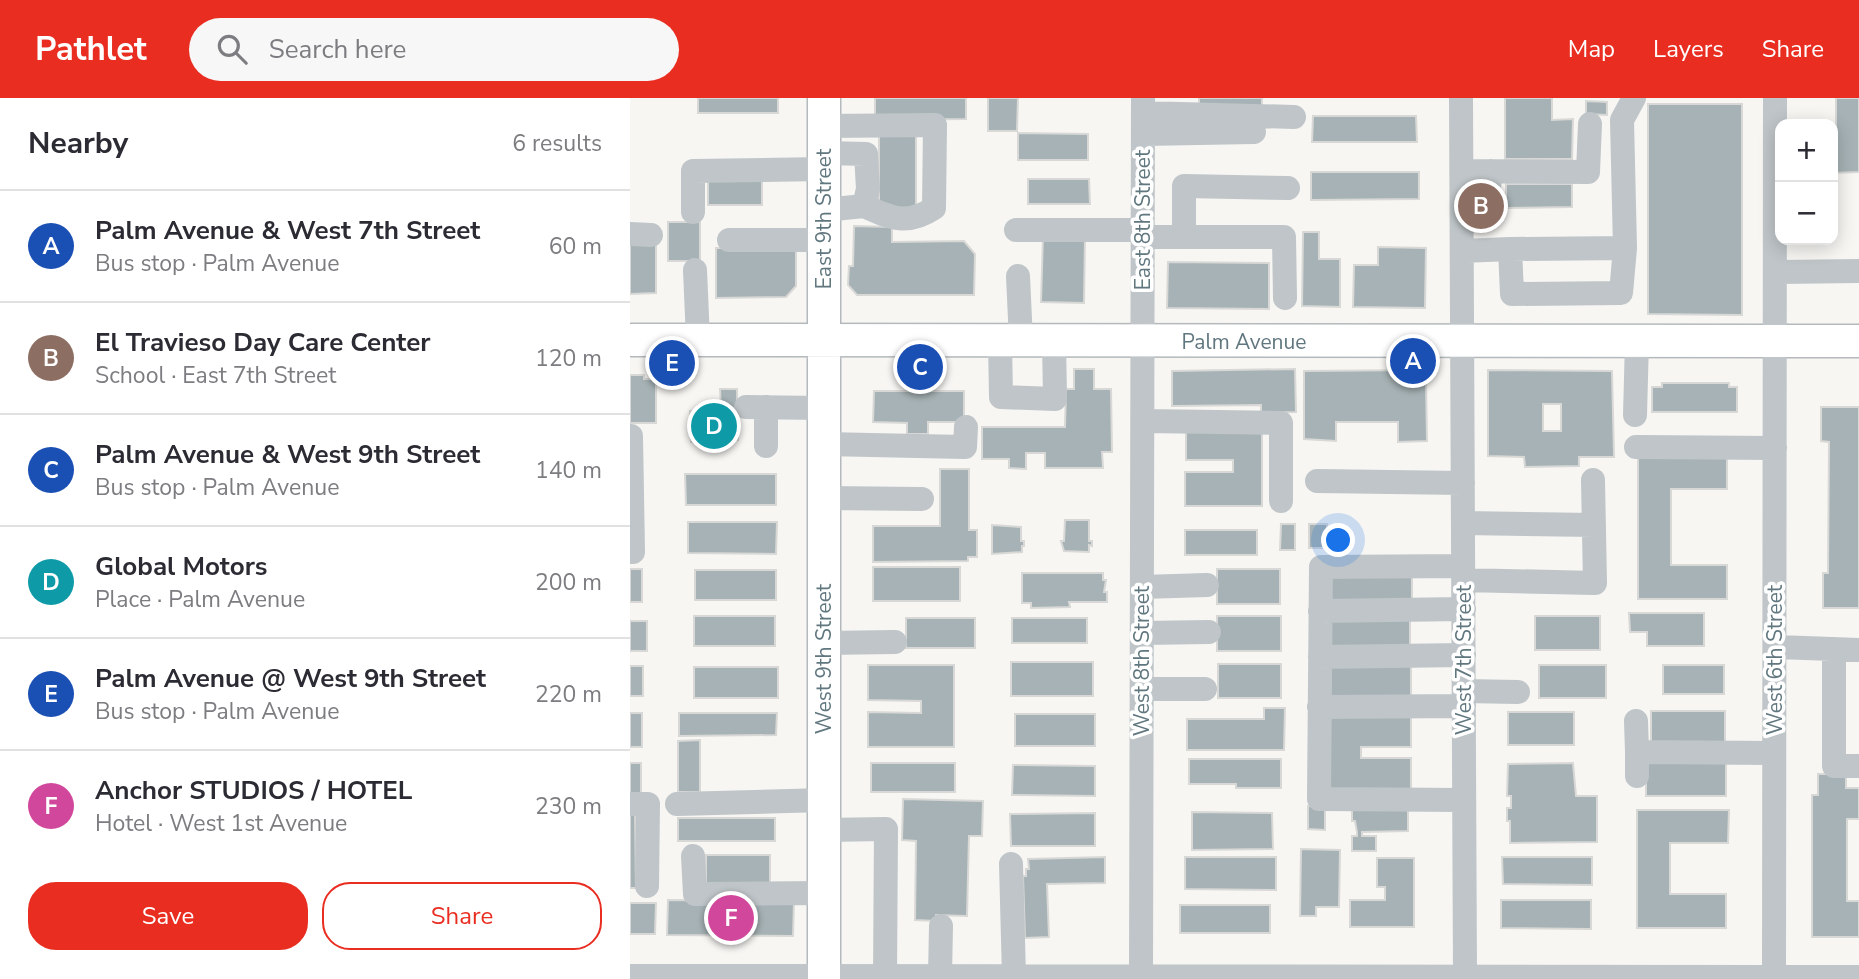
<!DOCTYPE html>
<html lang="en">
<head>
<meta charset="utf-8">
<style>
  :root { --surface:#fff; --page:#f7f7f7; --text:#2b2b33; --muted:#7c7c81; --line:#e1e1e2; --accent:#e92d21 }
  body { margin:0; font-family:"Nunito Sans",sans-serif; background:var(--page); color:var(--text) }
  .controls { position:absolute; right:21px; top:21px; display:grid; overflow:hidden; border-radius:14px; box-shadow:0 4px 18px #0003 }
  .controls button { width:63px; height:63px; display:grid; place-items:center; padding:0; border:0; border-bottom:2px solid var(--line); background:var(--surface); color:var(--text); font:35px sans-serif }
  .you { position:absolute; left:709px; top:443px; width:24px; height:24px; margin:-18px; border:5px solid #fff; border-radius:50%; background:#1a73e8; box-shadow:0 0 0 10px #1a73e833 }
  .badge { display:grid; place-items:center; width:46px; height:46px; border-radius:50%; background:var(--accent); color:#fff; font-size:23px; font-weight:700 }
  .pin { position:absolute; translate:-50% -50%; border:4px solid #fff; box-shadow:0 2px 7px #0006 }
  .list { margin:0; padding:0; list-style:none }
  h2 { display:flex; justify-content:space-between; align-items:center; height:91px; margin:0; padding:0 28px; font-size:30px }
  h2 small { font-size:23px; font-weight:400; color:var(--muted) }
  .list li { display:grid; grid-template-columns:46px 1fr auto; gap:21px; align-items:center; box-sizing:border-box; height:112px; padding:0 28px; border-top:2px solid var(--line) }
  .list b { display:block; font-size:26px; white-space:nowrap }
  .list p { margin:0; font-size:23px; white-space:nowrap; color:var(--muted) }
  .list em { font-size:23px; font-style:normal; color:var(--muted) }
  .actions { display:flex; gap:14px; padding:21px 28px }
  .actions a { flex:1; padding:16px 0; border:2px solid var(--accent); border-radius:28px; text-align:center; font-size:24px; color:var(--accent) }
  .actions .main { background:var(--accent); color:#fff }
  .icon { flex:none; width:38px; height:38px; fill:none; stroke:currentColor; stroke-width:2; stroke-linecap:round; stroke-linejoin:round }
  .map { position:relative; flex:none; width:1229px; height:881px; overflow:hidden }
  header { display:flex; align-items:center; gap:42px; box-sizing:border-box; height:98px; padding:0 35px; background:var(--accent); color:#fff }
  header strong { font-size:33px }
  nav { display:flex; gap:38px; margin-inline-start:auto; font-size:24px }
  .search { width:490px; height:63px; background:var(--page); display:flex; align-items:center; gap:18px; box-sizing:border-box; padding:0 24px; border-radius:38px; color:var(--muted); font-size:26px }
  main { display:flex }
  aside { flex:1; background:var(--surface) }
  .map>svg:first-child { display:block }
  .building { fill:#a6b2b5; stroke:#d8d8d6; stroke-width:2; fill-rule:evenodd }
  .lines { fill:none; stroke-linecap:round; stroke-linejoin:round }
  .major-casing { stroke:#b3b9bc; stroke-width:35 }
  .minor { stroke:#bfc5c8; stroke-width:24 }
  .major { stroke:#fff; stroke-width:32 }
  .labels { text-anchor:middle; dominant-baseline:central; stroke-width:7; stroke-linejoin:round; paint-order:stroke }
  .street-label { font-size:21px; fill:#61777f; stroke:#fff }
</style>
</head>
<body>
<header>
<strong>Pathlet</strong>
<div class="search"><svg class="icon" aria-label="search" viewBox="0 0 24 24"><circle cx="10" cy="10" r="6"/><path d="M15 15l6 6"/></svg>Search here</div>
<nav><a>Map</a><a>Layers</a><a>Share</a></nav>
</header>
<main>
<aside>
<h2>Nearby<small>6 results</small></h2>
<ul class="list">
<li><span class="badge" style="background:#1a4fb4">A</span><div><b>Palm Avenue &amp; West 7th Street</b><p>Bus stop · Palm Avenue</p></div><em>60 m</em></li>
<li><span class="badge" style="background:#8d6e63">B</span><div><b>El Travieso Day Care Center</b><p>School · East 7th Street</p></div><em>120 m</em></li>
<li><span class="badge" style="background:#1a4fb4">C</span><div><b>Palm Avenue &amp; West 9th Street</b><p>Bus stop · Palm Avenue</p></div><em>140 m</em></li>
<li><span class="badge" style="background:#0f9aa8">D</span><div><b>Global Motors</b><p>Place · Palm Avenue</p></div><em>200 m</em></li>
<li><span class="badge" style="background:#1a4fb4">E</span><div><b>Palm Avenue @ West 9th Street</b><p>Bus stop · Palm Avenue</p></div><em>220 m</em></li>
<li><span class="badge" style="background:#d1479c">F</span><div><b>Anchor STUDIOS / HOTEL</b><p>Hotel · West 1st Avenue</p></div><em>230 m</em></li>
</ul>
<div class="actions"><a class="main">Save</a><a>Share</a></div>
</aside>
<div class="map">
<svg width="1229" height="881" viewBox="0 0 1229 881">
  <rect width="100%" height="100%" fill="#f7f6f3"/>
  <path class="building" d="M68,0H148V15H68Z
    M245,0H336V21L245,22Z
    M358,0H388L387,33H358Z
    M569,0H632V14H569Z
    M875,0H922V22L943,21L942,61H875Z
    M1206,0H1229V74L1203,75V54H1206Z
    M956,3L977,4V17L956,16Z
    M1018,6H1112V217L1018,216Z
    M683,18H786L787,44H682Z
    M249,33H286V112H249Z
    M388,35L458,36V62H388Z
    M681,74H789V101L681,102Z
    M78,78H132V107H78Z
    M398,81H459L460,106H398Z
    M876,86H942V109L876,110Z
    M38,124H70V163H38Z
    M224,128L262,129V144L334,143L345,156L344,197H227L218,187L219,168H223Z
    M673,134H689V161H710V209L672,208Z
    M413,138H455L454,205L411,204Z
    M0,143H26V195L0,196Z
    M166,149V188L156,199L86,200V150Z
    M748,149L796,150L795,210L723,209L724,167H748Z
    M538,164L639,165V211L537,210Z
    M444,271H464V291H481L482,354H472L473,370H415V355H396V371L379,370V361H352V329H435L436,291H444Z
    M665,271L666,314L631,315V307L542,308V273Z
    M786,272L796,283L797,343L768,344V324H706V343L674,341V273Z
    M858,272L982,273L984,359H949V368L895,369L894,359L858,358ZM913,306H931V333H913Z
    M0,277H14V281H26V325H0Z
    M1032,285H1099V289H1107V314H1022V289H1032Z
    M90,291H107L108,342L61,344L60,313L91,312Z
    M244,293H334V324H298V336H277V325L243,324Z
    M1191,309H1229V510H1193V475H1198L1199,344L1191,343Z
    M556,327H632V408H555V374H603V362H556Z
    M1008,357H1097V391H1041V467H1097V501H1008Z
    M310,371H339V432H347V459H338V463L243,464V428H310Z
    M55,376H146V407H56Z
    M435,422H459V443H462V448L459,447V454L434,453L431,443H434Z
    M58,424H147L146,456L58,455Z
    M651,426H665V452H650Z
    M679,426H697V450H679Z
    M362,427L391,429V443H394V448H392V454L362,456Z
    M555,432H627V457H555Z
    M243,469H330V503H243Z
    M0,471H12V504H0Z
    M587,471H650V506H587Z
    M65,472H146V502H65Z
    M697,473H782V507H697Z
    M392,475H473V482H476L474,494H477V504H439L440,509L401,510V505H392Z
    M999,515H1074V548H1017V534H1000Z
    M64,518H145V548H64Z
    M587,518H651V553H587Z
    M905,518H970V552H905Z
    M699,519H780V551H698Z
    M276,520H345V550H276Z
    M382,520H457V545H382Z
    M0,523H17V553H0Z
    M381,564H463V598H381Z
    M588,566H651V600H588Z
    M238,567H324V649H238V614L291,615V603L238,602Z
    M909,567H976V600H909Z
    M1033,567H1094V596H1033Z
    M0,568H13V598H0Z
    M698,568H781V602H698Z
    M64,569H148V600H64Z
    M634,610H655L654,652H557V621H634Z
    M1021,613H1095V648L1021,647Z
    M878,614H944V647H878Z
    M0,615H12V649H0Z
    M49,615H147L146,637L49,638Z
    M697,615H781V649H731V660H781V696H697Z
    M385,616H465V648H385Z
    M70,642V694H48V643Z
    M559,661H651V690H606V686H559Z
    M1016,664H1096V698H1016Z
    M0,665H11V695H0Z
    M241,665H325V694H241Z
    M943,665L946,698H967V744L880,745V723H877V710H881V698H877L878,666Z
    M383,667L465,668V698L382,697Z
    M1188,676H1216V690H1229V721H1217V803H1229V839H1182V697H1188Z
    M273,701L353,703L352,738H339L337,818L306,817V823L285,822L286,743L272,742Z
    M678,708H689L695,711V732L678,731Z
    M722,710H778V733L732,734V738H746V753H722V738H727V734L725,723H722Z
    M0,711H5L6,790H0Z
    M1007,712H1099L1098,745H1040V796H1096V830H1007Z
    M562,714L642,715L643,751L562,752Z
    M465,715V748H381L380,716Z
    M48,720H145V743H48Z
    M671,751L710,752L709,809H686V818H670Z
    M76,757H140V790H76Z
    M475,759V785L417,786L419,839L395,840L393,778H396V771H399L398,761Z
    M555,759H646V792L555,791Z
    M872,759H962V787L873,786Z
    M747,760H784V829H720V802H755V789H747Z
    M38,802L164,803L163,838L37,837Z
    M871,802H961V831L871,830Z
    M0,805H26L25,836H0Z
    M550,807H640V835H550Z"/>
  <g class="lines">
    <g class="major-casing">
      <path id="major" d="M0,242L1229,243
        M194,881V0"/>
    </g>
    <path class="minor" d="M831,0L835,881
      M513,15L664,19
      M194,28L305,27L304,110C277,128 261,120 234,108
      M513,36L624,34
      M194,55L236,56L238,91L234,108L194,112
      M832,73L958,74L960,26
      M858,113L860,73
      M63,114V73L194,71
      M386,132H513
      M0,136L21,137
      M513,139H654L655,200
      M554,139V88L658,90
      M99,142H194
      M995,150L880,151L882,196L991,195L995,150L992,22L1004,0
      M832,153L880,151
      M65,172L68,242
      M1145,174L1229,173
      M388,178L391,243
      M370,243L371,299L425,301L424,243
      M116,309L194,310
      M1005,317L1007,243
      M513,323L651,325V403
      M194,346L335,349L336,329
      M136,348V309
      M1006,349L1145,350
      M687,383L833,385
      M194,400L292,401
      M834,425L964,427
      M0,454H3L1,338
      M833,468L691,469L689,701L834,702
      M834,482L965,485L963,382
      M512,489L577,487
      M690,513L834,511
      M512,535L579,534
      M194,545L265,544
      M1145,549L1229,552
      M1204,551V668H1229
      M690,559L834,557
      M512,591H575
      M834,593L888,594
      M689,609L834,608
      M1006,623L1007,654L1144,655
      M1007,654V678
      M0,706H18L17,788
      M47,706L194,702
      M194,732L256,731L255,878
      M63,758L65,796L194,795
      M381,766L384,879
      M0,878L1229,879
      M310,878L311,828
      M511,881L513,0
      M1144,881L1145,0"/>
    <use href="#major" class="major"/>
  </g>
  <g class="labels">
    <g class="street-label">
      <text transform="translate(194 121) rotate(-90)">East 9th Street</text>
      <text transform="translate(513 122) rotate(-90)">East 8th Street</text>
      <text x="614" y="244">Palm Avenue</text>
      <text transform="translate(194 561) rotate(-90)">West 9th Street</text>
      <text transform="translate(834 562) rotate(-90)">West 7th Street</text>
      <text transform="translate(1145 562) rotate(-90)">West 6th Street</text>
      <text transform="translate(512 563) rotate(-90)">West 8th Street</text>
    </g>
  </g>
</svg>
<div class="controls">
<button>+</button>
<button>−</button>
</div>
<div class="you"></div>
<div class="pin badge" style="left:783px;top:263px;background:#1a4fb4">A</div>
<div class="pin badge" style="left:851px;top:108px;background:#8d6e63">B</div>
<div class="pin badge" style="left:290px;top:269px;background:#1a4fb4">C</div>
<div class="pin badge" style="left:84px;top:328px;background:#0f9aa8">D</div>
<div class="pin badge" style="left:42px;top:265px;background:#1a4fb4">E</div>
<div class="pin badge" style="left:101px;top:820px;background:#d1479c">F</div>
</div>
</main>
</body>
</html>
